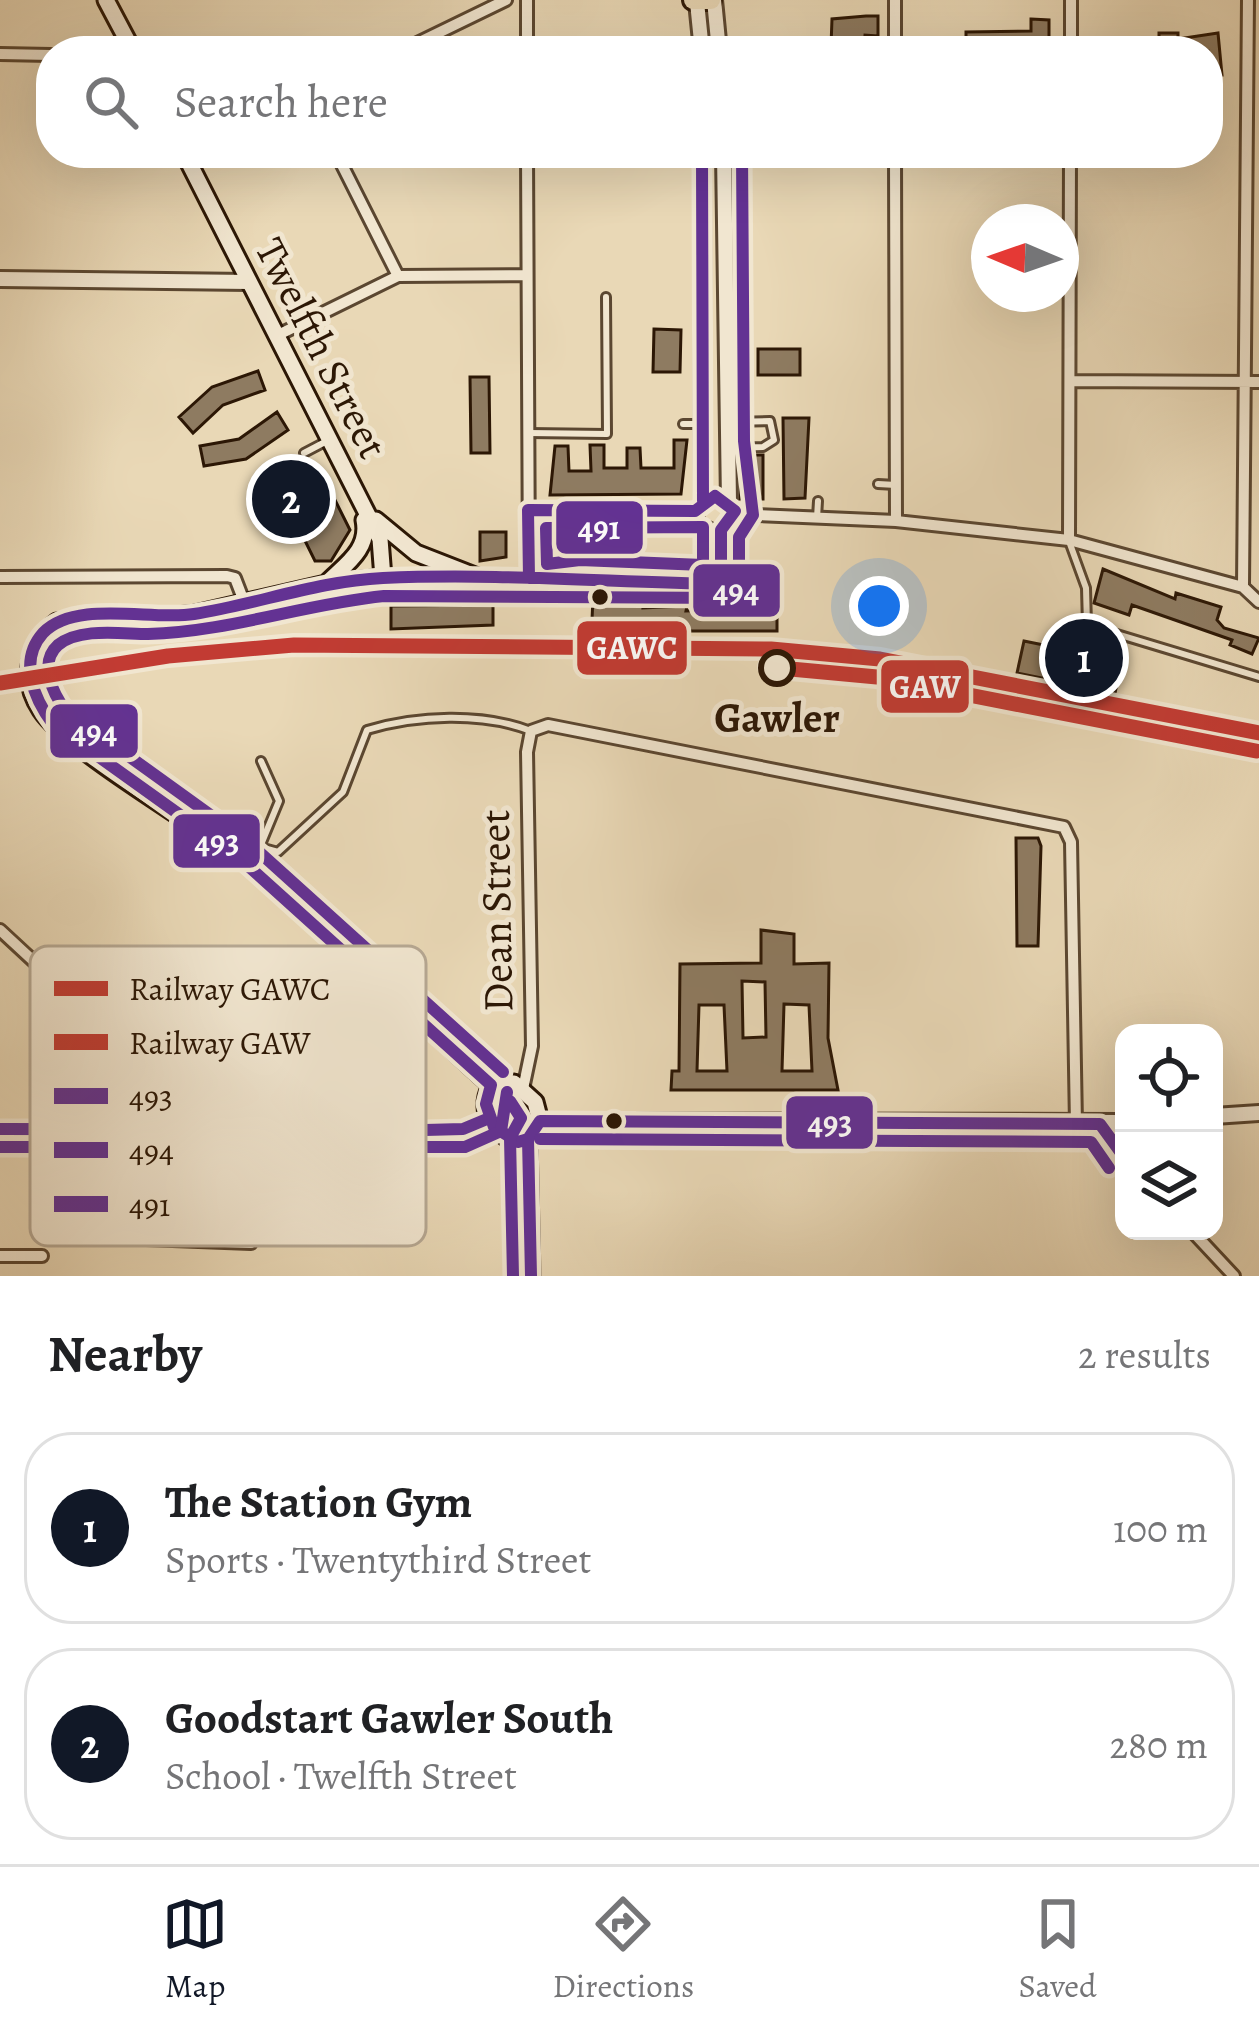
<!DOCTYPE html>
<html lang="en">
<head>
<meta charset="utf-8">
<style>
  :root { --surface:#fff; --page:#f6f6f6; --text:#202124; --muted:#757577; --line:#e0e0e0; --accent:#111827 }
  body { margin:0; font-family:Alegreya,serif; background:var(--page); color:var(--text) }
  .controls { position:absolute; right:36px; bottom:36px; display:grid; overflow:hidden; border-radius:24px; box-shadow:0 12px 48px #0002 }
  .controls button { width:108px; height:108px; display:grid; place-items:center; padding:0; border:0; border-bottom:3px solid var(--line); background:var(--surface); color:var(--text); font:60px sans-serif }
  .compass { position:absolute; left:971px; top:204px; width:108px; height:108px; border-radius:50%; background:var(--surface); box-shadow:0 12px 48px #0002; rotate:272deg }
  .you { position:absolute; left:879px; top:606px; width:42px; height:42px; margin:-30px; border:9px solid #fff; border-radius:50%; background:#1a73e8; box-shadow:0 0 0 18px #1a73e833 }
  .badge { display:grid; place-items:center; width:78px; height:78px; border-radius:50%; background:var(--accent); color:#fff; font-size:39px; font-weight:700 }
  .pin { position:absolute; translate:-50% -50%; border:6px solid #fff; box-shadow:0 3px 12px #0006 }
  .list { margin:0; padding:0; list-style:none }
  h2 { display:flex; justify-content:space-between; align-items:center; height:156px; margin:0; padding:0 48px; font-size:51px }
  h2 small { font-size:39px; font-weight:400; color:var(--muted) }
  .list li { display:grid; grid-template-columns:78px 1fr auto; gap:36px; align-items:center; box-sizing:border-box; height:192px; margin:0 24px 24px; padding:0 24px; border:3px solid var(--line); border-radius:48px }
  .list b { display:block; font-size:45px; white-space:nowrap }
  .list p { margin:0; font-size:39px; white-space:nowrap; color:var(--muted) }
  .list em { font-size:39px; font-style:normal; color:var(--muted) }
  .icon { flex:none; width:66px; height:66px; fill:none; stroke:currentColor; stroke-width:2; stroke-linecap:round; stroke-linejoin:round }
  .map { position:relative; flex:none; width:1259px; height:1276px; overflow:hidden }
  .search { position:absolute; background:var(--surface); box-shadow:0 12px 48px #0002; left:36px; right:36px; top:36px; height:132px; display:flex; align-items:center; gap:30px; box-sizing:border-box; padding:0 42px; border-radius:48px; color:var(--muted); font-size:45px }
  .sheet { height:588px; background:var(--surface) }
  nav { display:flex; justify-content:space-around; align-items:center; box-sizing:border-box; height:168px; border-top:3px solid var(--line); background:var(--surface); font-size:33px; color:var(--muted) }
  nav a { display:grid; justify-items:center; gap:6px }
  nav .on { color:var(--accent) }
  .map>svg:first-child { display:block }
  .building { fill:#8e7b61; stroke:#2c1705; stroke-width:3; fill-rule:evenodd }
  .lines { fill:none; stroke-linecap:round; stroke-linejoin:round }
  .service-casing { stroke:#5b4731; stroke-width:12 }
  .minor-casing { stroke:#5b4731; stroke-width:16 }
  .tertiary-casing { stroke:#5b4731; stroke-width:20 }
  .secondary-casing { stroke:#2c1705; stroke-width:21 }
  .primary-casing { stroke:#2c1705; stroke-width:24 }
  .service { stroke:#f1e6d0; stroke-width:6 }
  .minor { stroke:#f1e6d0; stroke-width:10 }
  .tertiary { stroke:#f1e6d0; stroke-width:14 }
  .secondary { stroke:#f1e6d0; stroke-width:15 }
  .primary { stroke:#e9d8b6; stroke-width:18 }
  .bus-1-casing { stroke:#f1e6d0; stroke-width:21 }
  .bus-2-casing { stroke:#f1e6d0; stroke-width:21 }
  .bus-3-casing { stroke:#f1e6d0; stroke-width:21 }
  .bus-1 { stroke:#633293; stroke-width:12 }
  .bus-2 { stroke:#633293; stroke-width:12 }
  .bus-3 { stroke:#633293; stroke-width:12 }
  .rail-1-casing { stroke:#f1e6d0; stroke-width:24 }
  .rail-2-casing { stroke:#f1e6d0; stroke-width:24 }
  .rail-1 { stroke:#c23b33; stroke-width:15 }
  .rail-2 { stroke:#c23b33; stroke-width:15 }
  .bus-dot { fill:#2c1705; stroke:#f1e6d0; stroke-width:4.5 }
  .stop-dot { fill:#f1e6d0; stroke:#2c1705; stroke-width:6 }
  .labels { text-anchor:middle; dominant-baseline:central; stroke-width:10; stroke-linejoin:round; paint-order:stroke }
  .street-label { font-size:42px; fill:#2c1705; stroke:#f1e6d0 }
  .stop-label { font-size:42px; font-weight:bold; fill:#2c1705; stroke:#f1e6d0 }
  .key { fill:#f1e6d0; stroke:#b6a893; stroke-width:3 }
  .key-label { font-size:33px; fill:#2c1705 }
  .line-badge { stroke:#f1e6d0; stroke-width:4.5 }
  .badge-label { font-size:33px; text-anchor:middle; font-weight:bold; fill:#fff }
</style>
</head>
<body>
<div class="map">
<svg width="1259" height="1276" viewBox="0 0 1259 1276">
  <rect width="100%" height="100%" fill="#e9d8b6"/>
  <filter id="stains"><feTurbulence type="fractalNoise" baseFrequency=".00167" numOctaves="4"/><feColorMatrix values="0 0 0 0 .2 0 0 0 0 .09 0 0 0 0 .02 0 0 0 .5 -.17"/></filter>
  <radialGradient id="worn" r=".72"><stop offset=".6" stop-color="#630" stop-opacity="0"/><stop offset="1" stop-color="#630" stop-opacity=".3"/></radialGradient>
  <path class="building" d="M866,16H878V36L865,35L864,47L831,46L832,19Z
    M1031,19L1049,20V51H966V32L1031,31Z
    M1159,33H1178V39L1218,33L1222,75H1208V51H1159Z
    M654,329L681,330L680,372H653Z
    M758,349H800V375H758Z
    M258,371L265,390L223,405L193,433L179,417L212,387Z
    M470,377H489L490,453H471Z
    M277,412L288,430L246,459L204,466L200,446L239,439Z
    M783,418H809L805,498L784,499Z
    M674,440H687L681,494L550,495L555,446H568L569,471H591L590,445H604V468H627V448H640L641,468H674Z
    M741,455H763V499H740Z
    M320,470L350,530L331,561H315L280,490Z
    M480,532H506V557L480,561Z
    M1103,569L1175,599L1176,593L1221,607L1217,620L1224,628L1259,638L1252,654L1230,645L1232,640L1132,605L1129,615L1094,603Z
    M593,597L644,599L643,608L687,606L686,611L777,609V631H671L672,622L664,621L592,620Z
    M493,605V625L391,629V606Z
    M1024,641L1122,661L1115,693L1017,673Z
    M1016,838H1038L1041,846L1038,946H1017Z
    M761,930L794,934V964L829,963L828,1038L838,1090H671L672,1071H679L680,964L761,963ZM742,981L765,982L766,1037L743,1038ZM784,1004L809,1005L812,1071H782ZM699,1005H724L727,1071H697Z"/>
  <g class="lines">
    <g class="service-casing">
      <path id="service" d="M683,424H699
        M528,433L607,434L606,297
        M730,448L763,447L774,440L770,421L730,422
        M304,453L325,442
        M878,484L896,485
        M817,518L818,501
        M1070,544L1086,588L1087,625L1259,677
        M529,578L541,583L579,578L721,584V530
        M702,583L705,528
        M260,847L279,801L261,761
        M250,866L260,847L278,852L343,792L367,730C417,715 482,712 531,731"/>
    </g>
    <g class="minor-casing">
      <path id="minor" d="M895,0V51
        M401,51L506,0
        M527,51V0
        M1071,51V0
        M0,54L51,55
        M336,153L398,276
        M895,153L896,521
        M276,336L398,276L527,275
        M1070,381L1259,382
        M528,510L695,511
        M695,511L700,524L714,531L730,525L735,514
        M735,514L896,521L1069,540L1243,587L1259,602
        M1069,540L1070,153
        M0,577L227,576L235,578L245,604
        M383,578H529L527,153
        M1243,587L1248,0
        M0,930L110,1032L115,1128
        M523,1089L532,1046L527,752L531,731L548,725L1064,827L1071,842L1076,1124
        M1100,1124L1124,1157
        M0,1129L425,1130L463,1129L487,1119
        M195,1132V1241
        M1192,1231L1234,1276
        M120,1238L251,1243
        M0,1256H42"/>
    </g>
    <g class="tertiary-casing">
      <path id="tertiary" d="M714,0L719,51
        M697,2L702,51
        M702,153L703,501
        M724,153L729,502
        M0,279L249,282
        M1214,1116L1259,1113
        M540,1121L1124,1122"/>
    </g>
    <g class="secondary-casing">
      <path id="secondary" d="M106,0L133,51
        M184,153L380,539L383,578L326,584L191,615L57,622C29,643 20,679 41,710C66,748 189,820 232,852C320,918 407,1010 491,1085
        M376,520L416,553L480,578
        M327,583C346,564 370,549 364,520
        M491,1085L514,1083L535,1102L540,1121L528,1139
        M491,1085C480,1109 487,1123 508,1139H528
        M528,1139L531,1276"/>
    </g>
    <g class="primary-casing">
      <path id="primary" d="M693,0H711"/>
    </g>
    <use href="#service" class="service"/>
    <use href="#minor" class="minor"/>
    <use href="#tertiary" class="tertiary"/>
    <use href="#secondary" class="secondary"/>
    <use href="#primary" class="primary"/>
    <g class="bus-1-casing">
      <path id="bus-1" d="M702,153L703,501
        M0,1129L425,1130L463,1129L487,1119
        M528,1139L518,1142L494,1127L486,1104L491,1085L236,855L53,724C34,699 18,661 43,633C76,599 152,621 194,614C258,604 318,581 383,578C495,573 609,582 721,584V530L735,511L715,496L695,511L528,510L529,578
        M528,1139L540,1121L1100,1124L1124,1157
        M528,1139L531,1276"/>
    </g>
    <g class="bus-2-casing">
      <path id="bus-2" d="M503,1072L248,842L66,711C53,694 38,663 58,645C80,627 122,634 148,634C228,632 304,604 384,596L732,598L739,586V537L753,515L744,441L742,153
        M510,1101L521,1118L510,1138L513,1276
        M540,1139L1091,1142L1109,1168
        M0,1147H465L501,1131L507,1092"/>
    </g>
    <g class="bus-3-casing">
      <path id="bus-3" d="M703,527V565L580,560L547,564L546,528Z"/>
    </g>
    <use href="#bus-1" class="bus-1"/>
    <use href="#bus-2" class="bus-2"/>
    <use href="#bus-3" class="bus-3"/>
    <g class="rail-1-casing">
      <path id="rail-1" d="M0,683L168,656L294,645L771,649L880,659L1259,733"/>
    </g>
    <g class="rail-2-casing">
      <path id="rail-2" d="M769,667L877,677L1256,751"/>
    </g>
    <use href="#rail-1" class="rail-1"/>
    <use href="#rail-2" class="rail-2"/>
  </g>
  <g class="bus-dot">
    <circle cx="600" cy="597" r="10"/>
    <circle cx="614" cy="1121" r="10"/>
  </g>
  <circle class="stop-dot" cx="777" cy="668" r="16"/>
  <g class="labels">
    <g class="street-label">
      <text transform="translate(322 348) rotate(63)">Twelfth Street</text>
      <text transform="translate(496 911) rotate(-91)">Dean Street</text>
    </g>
    <g class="stop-label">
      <text x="777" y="717">Gawler</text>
    </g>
  </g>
  <rect x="30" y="946" width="396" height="300" rx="18" class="key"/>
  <rect x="54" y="981" width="54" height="15" fill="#c23b33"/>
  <rect x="54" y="1034" width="54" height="16" fill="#c23b33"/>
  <rect x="54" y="1088" width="54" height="16" fill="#633293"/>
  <rect x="54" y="1142" width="54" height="16" fill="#633293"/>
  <rect x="54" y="1196" width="54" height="16" fill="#633293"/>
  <g class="key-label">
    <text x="129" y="1000">Railway GAWC</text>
    <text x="129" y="1054">Railway GAW</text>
    <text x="129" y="1108">493</text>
    <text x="129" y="1162">494</text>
    <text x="129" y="1216">491</text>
  </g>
  <g class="line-badge">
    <rect x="554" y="499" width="91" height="57" rx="12" fill="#633293"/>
    <rect x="691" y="562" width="91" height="57" rx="12" fill="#633293"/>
    <rect x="575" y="619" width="114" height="58" rx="12" fill="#c23b33"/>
    <rect x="879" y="658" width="92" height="57" rx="12" fill="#c23b33"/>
    <rect x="48" y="702" width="92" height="58" rx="12" fill="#633293"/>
    <rect x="171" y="812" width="91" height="58" rx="12" fill="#633293"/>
    <rect x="784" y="1094" width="91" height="57" rx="12" fill="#633293"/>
  </g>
  <g class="badge-label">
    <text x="599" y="539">491</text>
    <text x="736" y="602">494</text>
    <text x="632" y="659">GAWC</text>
    <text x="925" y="698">GAW</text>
    <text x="94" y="743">494</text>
    <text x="217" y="853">493</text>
    <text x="830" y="1134">493</text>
  </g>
  <rect width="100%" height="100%" filter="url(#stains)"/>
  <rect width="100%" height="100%" fill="url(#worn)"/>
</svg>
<div class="controls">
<button><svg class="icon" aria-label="locate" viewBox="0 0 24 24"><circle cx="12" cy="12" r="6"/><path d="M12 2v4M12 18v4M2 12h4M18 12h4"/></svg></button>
<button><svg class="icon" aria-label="layers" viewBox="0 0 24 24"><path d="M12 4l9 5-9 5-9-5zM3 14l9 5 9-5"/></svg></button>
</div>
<svg class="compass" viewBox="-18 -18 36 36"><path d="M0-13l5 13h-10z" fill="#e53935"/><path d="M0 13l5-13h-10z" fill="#757577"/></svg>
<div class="you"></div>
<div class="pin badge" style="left:1084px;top:658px">1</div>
<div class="pin badge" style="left:291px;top:499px">2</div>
<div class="search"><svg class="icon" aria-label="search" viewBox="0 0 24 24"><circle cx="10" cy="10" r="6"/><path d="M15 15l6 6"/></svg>Search here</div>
</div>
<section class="sheet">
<h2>Nearby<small>2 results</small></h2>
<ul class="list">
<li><span class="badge">1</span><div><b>The Station Gym</b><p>Sports · Twentythird Street</p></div><em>100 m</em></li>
<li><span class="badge">2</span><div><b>Goodstart Gawler South</b><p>School · Twelfth Street</p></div><em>280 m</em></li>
</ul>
</section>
<nav>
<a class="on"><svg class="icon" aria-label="map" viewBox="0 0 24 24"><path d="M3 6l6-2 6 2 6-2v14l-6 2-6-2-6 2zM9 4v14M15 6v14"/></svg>Map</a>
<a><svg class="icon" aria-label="directions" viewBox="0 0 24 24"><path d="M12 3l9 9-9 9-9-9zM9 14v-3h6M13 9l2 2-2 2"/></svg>Directions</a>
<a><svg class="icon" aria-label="saved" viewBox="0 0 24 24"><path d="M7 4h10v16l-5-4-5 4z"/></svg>Saved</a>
</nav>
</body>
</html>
